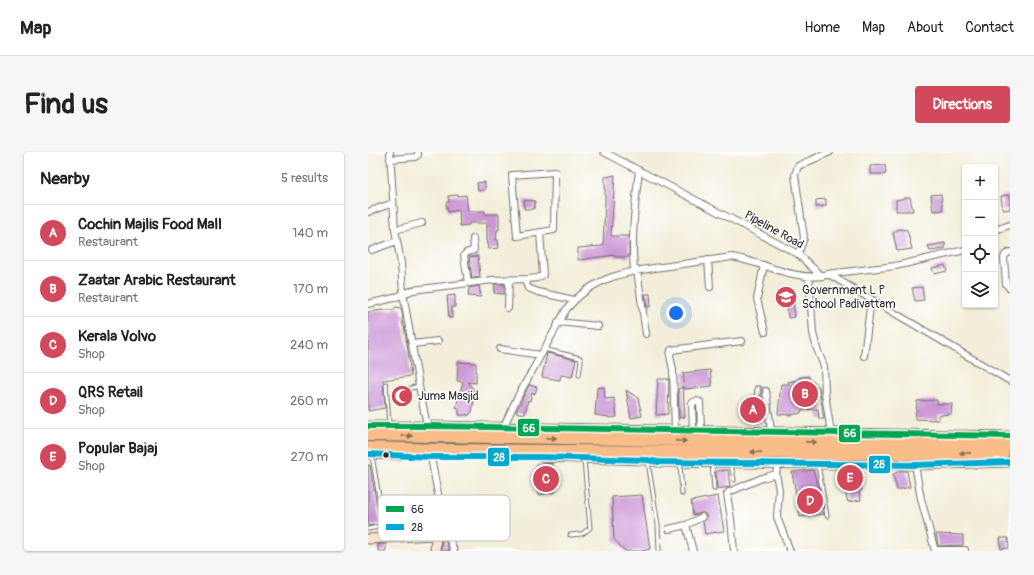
<!DOCTYPE html>
<html lang="en">
<head>
<meta charset="utf-8">
<style>
  :root { --surface:#fff; --page:#f6f6f6; --text:#222; --muted:#767676; --line:#e0e0e0; --accent:#d1495b }
  body { margin:0; font-family:Pangolin,sans-serif; background:var(--page); color:var(--text) }
  .controls { position:absolute; right:12px; top:12px; display:grid; overflow:hidden; border-radius:4px; box-shadow:0 1px 3px #0004 }
  .controls button { width:36px; height:36px; display:grid; place-items:center; padding:0; border:0; border-bottom:1px solid var(--line); background:var(--surface); color:var(--text); font:20px sans-serif }
  .you { position:absolute; left:308px; top:161px; width:14px; height:14px; margin:-10px; border:3px solid #fff; border-radius:50%; background:#1a73e8; box-shadow:0 0 0 6px #1a73e833 }
  .badge { display:grid; place-items:center; width:26px; height:26px; border-radius:50%; background:var(--accent); color:#fff; font-size:13px; font-weight:700 }
  .pin { position:absolute; translate:-50% -50%; border:2px solid #fff; box-shadow:0 1px 4px #0006 }
  .list { margin:0; padding:0; list-style:none }
  h2 { display:flex; justify-content:space-between; align-items:center; height:52px; margin:0; padding:0 16px; font-size:17px }
  h2 small { font-size:13px; font-weight:400; color:var(--muted) }
  .list li { display:grid; grid-template-columns:26px 1fr auto; gap:12px; align-items:center; box-sizing:border-box; height:56px; padding:0 16px; border-top:1px solid var(--line) }
  .list b { display:block; font-size:15px; white-space:nowrap }
  .list p { margin:0; font-size:13px; white-space:nowrap; color:var(--muted) }
  .list em { font-size:13px; font-style:normal; color:var(--muted) }
  .icon { flex:none; width:22px; height:22px; fill:none; stroke:currentColor; stroke-width:2; stroke-linecap:round; stroke-linejoin:round }
  .map { position:relative; flex:none; width:642px; height:399px; overflow:hidden; border-radius:4px }
  header { display:flex; align-items:center; gap:24px; box-sizing:border-box; height:56px; padding:0 20px; background:var(--surface); border-bottom:1px solid var(--line) }
  header strong { font-size:19px }
  nav { display:flex; gap:22px; margin-inline-start:auto; font-size:14px }
  .intro { display:flex; align-items:center; justify-content:space-between; box-sizing:border-box; height:96px; padding:0 24px }
  h1 { margin:0; font-size:28px }
  .button { padding:10px 18px; border-radius:4px; background:var(--accent); color:#fff; font-size:14px; font-weight:700 }
  main { display:flex; gap:24px; padding:0 24px }
  aside { flex:1; background:var(--surface); border-radius:4px; box-shadow:0 1px 3px #0004 }
  .map>svg:first-child { display:block }
  .building { fill:#ca94d5 }
  .lines { fill:none; stroke-linecap:round; stroke-linejoin:round }
  .lane-casing { stroke:#716f68; stroke-width:5 }
  .street-casing { stroke:#716f68; stroke-width:8 }
  .secondary-casing { stroke:#716f68; stroke-width:11 }
  .highway-casing { stroke:#716f68; stroke-width:14 }
  .lane { stroke:#fff; stroke-width:3 }
  .street { stroke:#fff; stroke-width:6 }
  .secondary { stroke:#fce5cf; stroke-width:9 }
  .highway { stroke:#f8bd88; stroke-width:12 }
  .bus-1-casing { stroke:#fff; stroke-width:9 }
  .bus-2-casing { stroke:#fff; stroke-width:9 }
  .bus-1 { stroke:#00a651; stroke-width:6 }
  .bus-2 { stroke:#00a9ce; stroke-width:6 }
  .oneway { fill:#876d55 }
  .bus-dot { fill:#2b2b2b; stroke:#fff; stroke-width:1.5 }
  .labels { text-anchor:middle; dominant-baseline:central; stroke-width:3; stroke-linejoin:round; paint-order:stroke }
  .street-label { font-size:12px; fill:#2b2b2b; stroke:#fff }
  .poi-label { font-size:12px; fill:#2b2b2b; stroke:#fff; text-anchor:start }
  .key { fill:#fff; stroke:#bfbfbf; stroke-width:1 }
  .key-label { font-size:11px; fill:#2b2b2b }
  .line-badge { stroke:#fff; stroke-width:1.5 }
  .badge-label { font-size:11px; text-anchor:middle; font-weight:bold; fill:#fff }
</style>
</head>
<body>
<header>
<strong>Map</strong>
<nav><a>Home</a><a>Map</a><a>About</a><a>Contact</a></nav>
</header>
<div class="intro"><h1>Find us</h1><a class="button">Directions</a></div>
<main>
<aside>
<h2>Nearby<small>5 results</small></h2>
<ul class="list">
<li><span class="badge">A</span><div><b>Cochin Majlis Food Mall</b><p>Restaurant</p></div><em>140 m</em></li>
<li><span class="badge">B</span><div><b>Zaatar Arabic Restaurant</b><p>Restaurant</p></div><em>170 m</em></li>
<li><span class="badge">C</span><div><b>Kerala Volvo</b><p>Shop</p></div><em>240 m</em></li>
<li><span class="badge">D</span><div><b>QRS Retail</b><p>Shop</p></div><em>260 m</em></li>
<li><span class="badge">E</span><div><b>Popular Bajaj</b><p>Shop</p></div><em>270 m</em></li>
</ul>
</aside>
<div class="map">
<svg width="642" height="399" viewBox="0 0 642 399">
  <rect width="100%" height="100%" fill="#fff"/>
  <filter id="ink" filterUnits="userSpaceOnUse"><feTurbulence type="fractalNoise" baseFrequency=".025" numOctaves="2"/><feDisplacementMap in="SourceGraphic" scale="8" xChannelSelector="R" yChannelSelector="G"/><feConvolveMatrix kernelMatrix="1 2 1 2 8 2 1 2 1" color-interpolation-filters="sRGB"/></filter>
  <filter id="wash" filterUnits="userSpaceOnUse"><feTurbulence type="fractalNoise" baseFrequency=".012" numOctaves="4" result="noise"/><feDisplacementMap in="SourceGraphic" scale="16" xChannelSelector="R" yChannelSelector="G"/><feGaussianBlur stdDeviation="0.9" result="paint"/><feColorMatrix in="noise" values="0 0 0 0 0 0 0 0 0 0 0 0 0 0 0 0 0 1.4 0 .05"/><feComposite in="paint" operator="in"/></filter>
  <g filter="url(#wash)">
    <rect width="100%" height="100%" fill="#f2eed9"/>
    <g id="blocks">
      <path class="building" d="M517,13L518,22H502V14Z
        M247,23L243,84H261V105H247V103L210,108V96L235,94L237,50V25Z
        M117,30V38L110,39L109,31Z
        M573,42L575,58L565,59L563,43Z
        M90,43V44L98,43L100,59H117V62H131V78H129L128,88H130L131,96L121,97L119,88V71H101V73L92,74L91,58L80,60L78,51L81,50L80,44Z
        M642,43V57L635,58L633,44Z
        M542,45L545,59H528V48Z
        M458,47V54L448,55V48Z
        M156,48L167,49L166,57H156Z
        M531,77L539,78L544,97L529,99L525,81Z
        M577,91V97L562,99L560,94Z
        M110,104L112,125L104,126L101,105Z
        M577,113L579,119L566,122L564,116Z
        M127,132H136V142L126,141Z
        M111,134L113,145L100,144L101,136Z
        M554,135L556,148L547,149L544,136Z
        M418,140H424L427,165L420,166Z
        M277,142H282L283,154L279,155Z
        M87,143V155H84V166H81L79,144Z
        M28,155L33,156L35,165L34,167L35,174L36,175L40,198L43,224L15,228L17,256L0,259V160L15,158H24Z
        M179,201L208,208L204,225L193,223L192,228L174,225Z
        M90,210L108,211V231L100,230L107,240L104,260L101,263H91V258L88,255L95,230L89,229Z
        M342,218L344,234L317,237L315,221Z
        M441,224V227L451,235L456,267H451L450,257L433,258V261L422,263L410,262L413,232H421L420,230L430,228V226Z
        M290,227H301L300,262L288,263Z
        M161,233L169,235L167,242L164,241L162,249L160,248L157,262L148,260Z
        M387,234H393L392,270L378,268L377,248H386Z
        M236,235L237,247L246,246L249,265L241,266V265L227,263L229,236Z
        M315,235L317,265L311,266L310,237Z
        M258,238L270,246L274,264L263,266Z
        M569,248V252H584L583,262L570,263L571,268L547,267L549,249Z
        M184,311L188,340L171,343L169,313Z
        M0,313H2L12,372L0,374Z
        M360,318L362,335L349,337L348,319Z
        M445,318L450,333L456,362L432,365L424,320Z
        M471,318H487L494,338L491,339L493,348L480,350Z
        M532,319H539L542,335L529,338L525,322Z
        M274,343L282,397L274,399H257L246,387L244,345Z
        M350,344L356,379L337,382L335,369L338,367V363L334,361L325,363L323,349Z
        M568,382L595,383V393L570,394Z
        M632,386H640L641,396L633,397Z
        M74,388H77L81,399H73Z
        M10,392H18V399H10Z"/>
    </g>
  </g>
  <g filter="url(#ink)">
    <use href="#blocks" fill-opacity="0" stroke="#716f68" stroke-width="1"/>
    <g class="lines">
      <g class="lane-casing">
        <path id="lane" d="M176,197L212,206L213,209L211,223
          M18,232L21,272
          M43,236L51,234
          M280,310L290,373L291,399
          M312,311L314,342
          M344,312L346,337
          M363,313L366,328
          M450,313L459,364
          M0,377L16,374L4,304
          M202,383L214,382L222,376L216,308"/>
      </g>
      <g class="street-casing">
        <path id="street" d="M22,0L27,78L33,111L35,141L51,234L59,274
          M236,0L430,102L452,123H462L642,229
          M22,7L47,5L50,3V0
          M187,20L186,78L149,84L144,23Z
          M0,60L25,51
          M27,78L54,71
          M627,78L642,73
          M4,98L29,89
          M642,100L637,103L636,106L638,132L642,137
          M430,102L436,86L427,23L430,14L462,0
          M340,108L342,135
          M396,113L389,147L397,180
          M266,118C263,83 267,53 271,18
          M269,118L278,182
          M459,122L527,114L597,98
          M441,125L445,181L449,197L456,214L457,242L463,281
          M160,127L169,126L175,123L172,80
          M100,131L96,103L98,101L106,98L105,87
          M0,152L26,146L45,138L125,128L160,127L158,131L160,136L170,140L206,148
          M140,156L141,128
          M190,170L230,174
          M44,192L70,189
          M132,197L173,203
          M496,204L503,147
          M398,239L403,279
          M134,278L149,246L198,158C225,124 259,119 301,114C322,111 343,108 364,105C394,110 425,128 455,124
          M307,279L305,218L302,203L303,198L374,189
          M325,279L324,251L328,249L332,250L333,279
          M33,303L171,305
          M63,305C69,337 74,369 86,399
          M410,311L408,322L411,338L409,365L422,399
          M547,313L553,347L567,399
          M318,373L334,365
          M301,377L318,373L325,399
          M567,398H597
          M366,399L363,367L359,342L361,340L394,326L408,322"/>
      </g>
      <g class="secondary-casing">
        <path id="secondary" d="M0,274H65L642,284
          M0,302L33,303
          M174,305L279,308L290,310L547,313L642,310
          M0,387L79,382
          M67,399L68,383"/>
      </g>
      <g class="highway-casing">
        <path id="highway" d="M0,283L642,293
          M0,296L80,298L567,302L635,301"/>
      </g>
      <use href="#lane" class="lane"/>
      <use href="#street" class="street"/>
      <use href="#secondary" class="secondary"/>
      <use href="#highway" class="highway"/>
      <g class="bus-1-casing">
        <path id="bus-1" d="M0,274H65L642,284"/>
      </g>
      <g class="bus-2-casing">
        <path id="bus-2" d="M0,302L63,305H174L279,308L290,310L547,313L642,310"/>
      </g>
      <use href="#bus-1" class="bus-1"/>
      <use href="#bus-2" class="bus-2"/>
    </g>
    <defs><path id="oneway-solid" d="M-6-.8H1V-3.2L6.5 0L1 3.2V.8H-6Z"/></defs>
    <g class="oneway">
      <use href="#oneway-solid" transform="translate(39 284) rotate(1)"/>
      <use href="#oneway-solid" transform="translate(183 286) rotate(1)"/>
      <use href="#oneway-solid" transform="translate(313 289) rotate(1)"/>
      <use href="#oneway-solid" transform="translate(443 290) rotate(1)"/>
      <use href="#oneway-solid" transform="translate(388 300) rotate(-179)"/>
      <use href="#oneway-solid" transform="translate(597 301) rotate(179)"/>
    </g>
  </g>
  <defs>
    <g id="school-disc" transform="scale(1.15)"><circle r="9.5" fill="#d1495b" stroke="#fff"/><path d="M0-5L7-2L0 1L-7-2ZM-4 1L0 2.5L4 1V4Q0 6-4 4Z" fill="#fff"/></g>
    <g id="mosque-disc" transform="scale(1.15)"><circle r="9.5" fill="#d1495b" stroke="#fff"/><path d="M3.5-4.9A6 6 0 1 0 3.5 4.9A5 5 0 1 1 3.5-4.9Z" fill="#fff"/></g>
  </defs>
  <g fill-rule="evenodd">
    <use href="#school-disc" x="418" y="145"/>
    <use href="#mosque-disc" x="34" y="244"/>
  </g>
  <circle class="bus-dot" cx="18" cy="303" r="3.5"/>
  <g class="labels">
    <g class="street-label">
      <text transform="translate(406 78) rotate(29)">Pipeline Road</text>
    </g>
    <g class="poi-label">
      <text x="434" y="138">Government L P<tspan x="434" dy="14">School Padivattam</tspan></text>
      <text x="50" y="244">Juma Masjid</text>
    </g>
  </g>
  <rect x="10" y="343" width="132" height="46" rx="6" class="key"/>
  <rect x="18" y="354" width="18" height="6" fill="#00a651"/>
  <rect x="18" y="372" width="18" height="6" fill="#00a9ce"/>
  <g class="key-label">
    <text x="43" y="361">66</text>
    <text x="43" y="379">28</text>
  </g>
  <g class="line-badge">
    <rect x="149" y="266" width="23" height="19" rx="4" fill="#00a651"/>
    <rect x="470" y="272" width="23" height="19" rx="4" fill="#00a651"/>
    <rect x="119" y="295" width="23" height="20" rx="4" fill="#00a9ce"/>
    <rect x="500" y="303" width="23" height="19" rx="4" fill="#00a9ce"/>
  </g>
  <g class="badge-label">
    <text x="161" y="280">66</text>
    <text x="482" y="285">66</text>
    <text x="131" y="309">28</text>
    <text x="511" y="316">28</text>
  </g>
</svg>
<div class="controls">
<button>+</button>
<button>−</button>
<button><svg class="icon" aria-label="locate" viewBox="0 0 24 24"><circle cx="12" cy="12" r="6"/><path d="M12 2v4M12 18v4M2 12h4M18 12h4"/></svg></button>
<button><svg class="icon" aria-label="layers" viewBox="0 0 24 24"><path d="M12 4l9 5-9 5-9-5zM3 14l9 5 9-5"/></svg></button>
</div>
<div class="you"></div>
<div class="pin badge" style="left:385px;top:258px">A</div>
<div class="pin badge" style="left:437px;top:242px">B</div>
<div class="pin badge" style="left:178px;top:327px">C</div>
<div class="pin badge" style="left:442px;top:349px">D</div>
<div class="pin badge" style="left:482px;top:326px">E</div>
</div>
</main>
</body>
</html>
